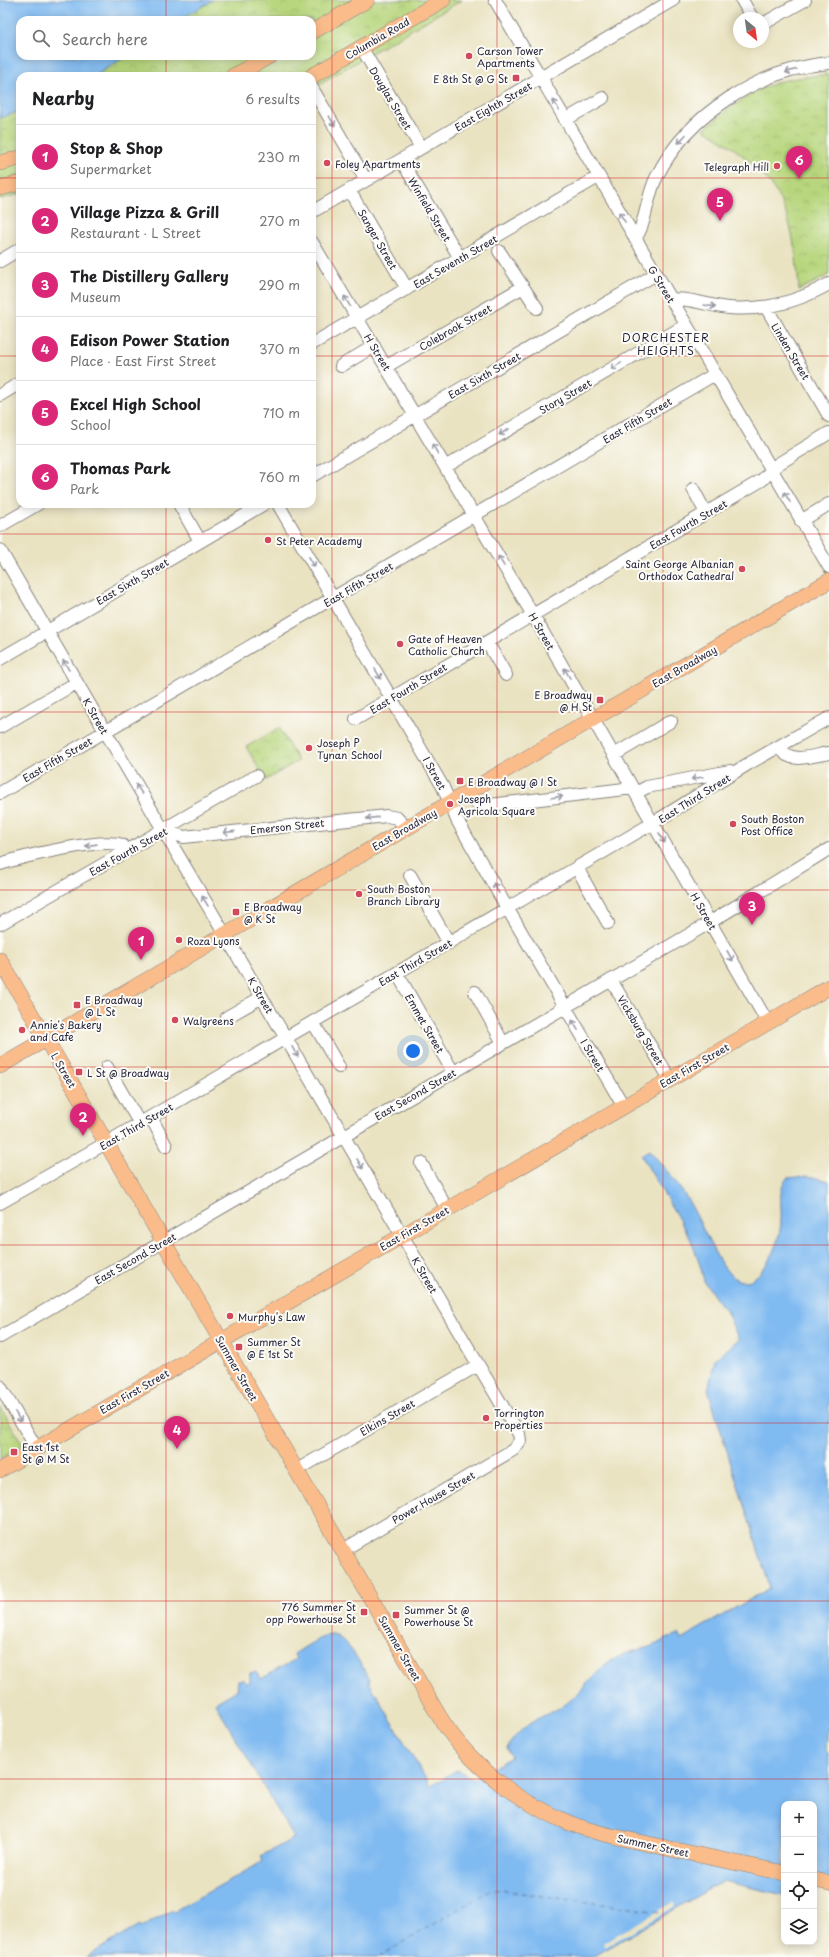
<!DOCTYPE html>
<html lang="en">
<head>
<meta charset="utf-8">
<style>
  :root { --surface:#fff; --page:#f2f2f2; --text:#202124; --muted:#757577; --line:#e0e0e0; --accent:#db2777 }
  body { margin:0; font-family:"Playpen Sans",sans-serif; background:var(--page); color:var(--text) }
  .controls { position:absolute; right:12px; bottom:12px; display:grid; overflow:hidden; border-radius:8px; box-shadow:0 2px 10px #0003 }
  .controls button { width:36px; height:36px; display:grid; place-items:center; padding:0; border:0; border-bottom:1px solid var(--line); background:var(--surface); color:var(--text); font:20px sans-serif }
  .compass { position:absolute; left:733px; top:12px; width:36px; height:36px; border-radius:50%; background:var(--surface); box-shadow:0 2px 10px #0003; rotate:151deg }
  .you { position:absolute; left:413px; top:1051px; width:14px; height:14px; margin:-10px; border:3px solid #fff; border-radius:50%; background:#1a73e8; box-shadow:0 0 0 6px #1a73e833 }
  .badge { display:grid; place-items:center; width:26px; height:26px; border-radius:50%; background:var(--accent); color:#fff; font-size:13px; font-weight:700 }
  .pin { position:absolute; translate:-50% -33px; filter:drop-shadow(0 1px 2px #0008) }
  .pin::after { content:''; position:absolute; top:21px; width:14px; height:12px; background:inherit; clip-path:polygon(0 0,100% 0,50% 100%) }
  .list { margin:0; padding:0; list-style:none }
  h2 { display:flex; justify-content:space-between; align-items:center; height:52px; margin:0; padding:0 16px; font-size:17px }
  h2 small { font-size:13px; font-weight:400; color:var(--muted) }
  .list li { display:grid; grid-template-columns:26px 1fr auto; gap:12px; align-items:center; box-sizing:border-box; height:64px; padding:0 16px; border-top:1px solid var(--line) }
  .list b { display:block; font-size:15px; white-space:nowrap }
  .list p { margin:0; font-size:13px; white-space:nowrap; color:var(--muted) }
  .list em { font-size:13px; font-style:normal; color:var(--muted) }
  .icon { flex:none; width:22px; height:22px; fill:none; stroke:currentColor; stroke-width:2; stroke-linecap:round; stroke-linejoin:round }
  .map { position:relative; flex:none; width:829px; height:1957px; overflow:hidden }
  .search { position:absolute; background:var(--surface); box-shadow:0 2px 10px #0003; left:16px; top:16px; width:300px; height:44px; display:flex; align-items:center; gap:10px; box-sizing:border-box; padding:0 14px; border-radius:12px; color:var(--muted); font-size:15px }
  .panel { position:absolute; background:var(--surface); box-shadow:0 2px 10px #0003; left:16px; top:72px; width:300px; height:436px; border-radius:12px }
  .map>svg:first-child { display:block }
  .park { fill:url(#park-crowns); stroke:#6c7c5c }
  .water { fill:#7fbaf1; stroke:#506e96 }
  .pier { fill:#eae3c2 }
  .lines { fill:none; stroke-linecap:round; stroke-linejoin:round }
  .ferry { stroke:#43577b; stroke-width:1; stroke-dasharray:5 4; stroke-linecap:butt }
  .minor-casing { stroke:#86827e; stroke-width:14 }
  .major-casing { stroke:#86827e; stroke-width:16 }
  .minor { stroke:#fff; stroke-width:12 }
  .major { stroke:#fabc8b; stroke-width:15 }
  .oneway { stroke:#9c9ca7 }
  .grid { fill:none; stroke:#d62828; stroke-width:1; stroke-opacity:0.55 }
  .poi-dot { fill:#d1495b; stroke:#fdfcf7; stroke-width:1.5 }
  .labels { text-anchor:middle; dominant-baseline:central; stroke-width:4; stroke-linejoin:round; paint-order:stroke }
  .street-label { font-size:10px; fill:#22223b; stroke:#fdfcf7 }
  .poi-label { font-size:10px; fill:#22223b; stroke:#fdfcf7; text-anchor:start }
  .neighbourhood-label { font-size:11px; letter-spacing:1px; fill:#22223b; stroke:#fdfcf7 }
</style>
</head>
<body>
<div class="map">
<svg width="829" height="1957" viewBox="0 0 829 1957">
  <defs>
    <pattern id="park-crowns" width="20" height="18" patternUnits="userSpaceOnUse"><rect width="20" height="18" fill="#b7d67d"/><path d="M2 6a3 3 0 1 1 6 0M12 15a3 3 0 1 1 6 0" fill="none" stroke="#9db76d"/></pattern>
  </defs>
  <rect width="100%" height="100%" fill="#fdfcf7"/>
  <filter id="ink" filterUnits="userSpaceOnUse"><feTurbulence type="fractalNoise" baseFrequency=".025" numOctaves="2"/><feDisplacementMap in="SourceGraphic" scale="8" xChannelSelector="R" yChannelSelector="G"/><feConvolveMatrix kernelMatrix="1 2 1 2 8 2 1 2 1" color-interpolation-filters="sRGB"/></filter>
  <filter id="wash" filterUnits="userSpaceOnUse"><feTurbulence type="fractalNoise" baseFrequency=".012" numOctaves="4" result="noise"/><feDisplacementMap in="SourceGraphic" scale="16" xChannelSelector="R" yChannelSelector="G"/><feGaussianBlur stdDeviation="0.9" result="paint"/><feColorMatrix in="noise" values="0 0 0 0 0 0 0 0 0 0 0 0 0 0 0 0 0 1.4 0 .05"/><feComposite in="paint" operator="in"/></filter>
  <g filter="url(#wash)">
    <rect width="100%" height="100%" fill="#eae3c2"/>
    <path class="park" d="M213,0H462L312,88V76H95L126,56H312V20H179Z
      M829,74V275L799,290C793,204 778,174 704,129C728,109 756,87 786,80C800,77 815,76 829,74Z
      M20,111V194L0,199V118Z
      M279,728L298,761L266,780L246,747Z
      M0,1406L23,1445L0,1459Z"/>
    <path class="water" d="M0,0H213L179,20H20V56H126L95,76H20V111L0,118Z
      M649,1150C666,1169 681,1187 693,1209C703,1227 719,1269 736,1279C753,1288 766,1267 772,1254C777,1243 781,1232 781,1219C782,1204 777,1192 787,1178L808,1176L829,1181V1707L826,1750L829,1755V1881L814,1890V1804H784V1895L723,1881L593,1957H86L140,1925L142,1927L173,1910L174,1911L255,1866L263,1860L261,1856L294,1838L215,1703L237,1690L238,1680L244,1679L247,1683L250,1682V1673L256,1672L261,1679L296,1659L294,1654C302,1649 321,1636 330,1635C345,1633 364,1669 370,1680L369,1682L430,1786L457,1770L474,1779L512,1757L507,1748C513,1738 524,1726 535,1720C548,1713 561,1709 572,1699C589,1684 598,1667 620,1656C635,1649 656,1649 668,1637H671L679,1634L681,1639L770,1588L708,1390L715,1359L739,1340L725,1308L721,1306L704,1281L700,1265L691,1240L641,1155Z"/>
    <path class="pier" d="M674,1902L676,1906L605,1947L603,1943Z"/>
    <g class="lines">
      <path class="ferry" d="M378,1957L492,1889L660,1912"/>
    </g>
  </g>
  <g filter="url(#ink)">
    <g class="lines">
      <g class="minor-casing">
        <path id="minor" d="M495,0L829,567
          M742,0L752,18
          M763,24L805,0
          M361,47L421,148
          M312,88L366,180
          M565,120L603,98
          M401,160L460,258
          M349,190L407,289
          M312,212L673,0
          M635,239C647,222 646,197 657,176C688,114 760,69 829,63
          M312,242L537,622L768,1023
          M499,251L537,308
          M0,261L20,249
          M672,300C681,296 715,307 729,308C764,311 799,301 829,284
          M766,307L829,416
          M312,344L598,177
          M341,366L374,346
          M387,366L523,287
          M0,395L20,383
          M445,467L686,325
          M312,476L656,274
          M693,489L706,513
          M179,504L200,541
          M278,504L443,787L457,820L503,901L624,1107
          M801,521L829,504
          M0,526L38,504
          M0,550L105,731L519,1434L520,1441L513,1450L343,1550
          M487,642L506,675
          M0,659L264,504
          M356,719L762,480L778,464L829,433
          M0,727L76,683
          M779,747C790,765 811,756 829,753
          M614,755L671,721
          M0,793L715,374
          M468,793L476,803L490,805L633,788
          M636,793L647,787L730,771
          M164,831L184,837L193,836L387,816L397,818L406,828
          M0,864C22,857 103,837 122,845L127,851
          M577,868L608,923
          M410,875L449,943
          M0,924L256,776
          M397,973L453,1072
          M611,980L670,1079
          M475,992L503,1043
          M227,1017L262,997
          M313,1022L339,1067
          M107,1067L140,1124
          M151,1117L166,1146
          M421,1163L447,1209
          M0,1203L106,1143L653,823L748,764L829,718
          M0,1337L704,926L829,849
          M0,1386L37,1449
          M297,1470L478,1365"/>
      </g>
      <g class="major-casing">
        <path id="major" d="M312,32L367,0
          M233,76L270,56
          M312,76L443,0
          M0,163L20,158
          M0,188L20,183
          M0,960L439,1716C471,1768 525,1808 583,1828C611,1837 642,1842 671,1849C709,1857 746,1865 784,1873
          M0,1066L829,581
          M0,1470L829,987
          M814,1880L829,1883"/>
      </g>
      <use href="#minor" class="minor"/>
      <use href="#major" class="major"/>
    </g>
    <defs><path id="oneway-shaft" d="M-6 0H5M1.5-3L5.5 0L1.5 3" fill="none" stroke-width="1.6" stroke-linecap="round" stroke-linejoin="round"/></defs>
    <g class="oneway">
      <use href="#oneway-shaft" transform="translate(791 71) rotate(164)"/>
      <use href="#oneway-shaft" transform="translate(556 105) rotate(-120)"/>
      <use href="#oneway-shaft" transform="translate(332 121) rotate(60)"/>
      <use href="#oneway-shaft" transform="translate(682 139) rotate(132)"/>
      <use href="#oneway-shaft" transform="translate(622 217) rotate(-121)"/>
      <use href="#oneway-shaft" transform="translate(347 301) rotate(-120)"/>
      <use href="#oneway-shaft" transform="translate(710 306) rotate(10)"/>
      <use href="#oneway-shaft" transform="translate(616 366) rotate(149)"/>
      <use href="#oneway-shaft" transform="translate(504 432) rotate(150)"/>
      <use href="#oneway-shaft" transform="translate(435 449) rotate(-120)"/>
      <use href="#oneway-shaft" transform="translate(787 497) rotate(-120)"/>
      <use href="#oneway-shaft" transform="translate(501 561) rotate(-121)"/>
      <use href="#oneway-shaft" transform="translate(312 562) rotate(60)"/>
      <use href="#oneway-shaft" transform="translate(66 665) rotate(-120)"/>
      <use href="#oneway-shaft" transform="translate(567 673) rotate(-120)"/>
      <use href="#oneway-shaft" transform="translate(378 674) rotate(60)"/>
      <use href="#oneway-shaft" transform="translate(697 778) rotate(170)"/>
      <use href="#oneway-shaft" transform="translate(139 789) rotate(-121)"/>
      <use href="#oneway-shaft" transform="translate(557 797) rotate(-7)"/>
      <use href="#oneway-shaft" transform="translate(372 818) rotate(174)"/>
      <use href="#oneway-shaft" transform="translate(229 832) rotate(174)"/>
      <use href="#oneway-shaft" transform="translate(662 838) rotate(60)"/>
      <use href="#oneway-shaft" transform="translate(91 845) rotate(172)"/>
      <use href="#oneway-shaft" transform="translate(496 888) rotate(-119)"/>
      <use href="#oneway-shaft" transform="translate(205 901) rotate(-121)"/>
      <use href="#oneway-shaft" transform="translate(730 956) rotate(61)"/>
      <use href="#oneway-shaft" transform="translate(575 1025) rotate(-121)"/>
      <use href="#oneway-shaft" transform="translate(295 1052) rotate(60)"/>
      <use href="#oneway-shaft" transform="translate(360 1164) rotate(60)"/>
      <use href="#oneway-shaft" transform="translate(18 1417) rotate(60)"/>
    </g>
  </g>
  <path class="grid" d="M166,0V20M332,0V1957M497,0V1957M663,0V1957M166,56V76M0,178H20M312,178H829M0,356H20M312,356H829M166,504V1957M0,534H829M0,712H829M0,890H829M0,1067H829M0,1245H829M0,1423H829M0,1601H829M0,1779H829"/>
  <g class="poi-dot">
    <circle cx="469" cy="56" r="4"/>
    <rect x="512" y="74" width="8" height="8" rx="2"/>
    <circle cx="327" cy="163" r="4"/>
    <circle cx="777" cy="166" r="4"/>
    <circle cx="268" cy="540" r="4"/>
    <circle cx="742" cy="569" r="4"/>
    <circle cx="400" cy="644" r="4"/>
    <rect x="596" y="696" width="8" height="8" rx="2"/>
    <circle cx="309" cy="748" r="4"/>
    <rect x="456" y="777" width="8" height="8" rx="2"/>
    <circle cx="450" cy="804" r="4"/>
    <circle cx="733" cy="824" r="4"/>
    <circle cx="359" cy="894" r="4"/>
    <rect x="232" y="908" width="8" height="8" rx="2"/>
    <circle cx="179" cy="940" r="4"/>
    <rect x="73" y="1001" width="8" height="8" rx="2"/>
    <circle cx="175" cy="1020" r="4"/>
    <circle cx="22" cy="1030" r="4"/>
    <rect x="75" y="1068" width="8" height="8" rx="2"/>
    <circle cx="230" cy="1316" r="4"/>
    <rect x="235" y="1343" width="8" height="8" rx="2"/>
    <circle cx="486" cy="1418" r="4"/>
    <rect x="10" y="1448" width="8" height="8" rx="2"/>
    <rect x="360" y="1608" width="8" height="8" rx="2"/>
    <rect x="392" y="1611" width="8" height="8" rx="2"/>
  </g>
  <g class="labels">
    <g class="street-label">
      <text transform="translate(377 38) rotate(-30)">Columbia Road</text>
      <text transform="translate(391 98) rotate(59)">Douglas Street</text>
      <text transform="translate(493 106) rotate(-30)">East Eighth Street</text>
      <text transform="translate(430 209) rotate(59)">Winfield Street</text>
      <text transform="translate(378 239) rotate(60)">Sanger Street</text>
      <text transform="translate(455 261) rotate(-30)">East Seventh Street</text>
      <text transform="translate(662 284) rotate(59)">G Street</text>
      <text transform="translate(455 327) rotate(-30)">Colebrook Street</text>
      <text transform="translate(791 351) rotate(59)">Linden Street</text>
      <text transform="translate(378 352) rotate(59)">H Street</text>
      <text transform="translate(484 375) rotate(-30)">East Sixth Street</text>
      <text transform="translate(565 396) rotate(-30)">Story Street</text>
      <text transform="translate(637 420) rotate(-31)">East Fifth Street</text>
      <text transform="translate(688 524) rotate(-30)">East Fourth Street</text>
      <text transform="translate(132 581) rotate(-30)">East Sixth Street</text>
      <text transform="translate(358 584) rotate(-30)">East Fifth Street</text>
      <text transform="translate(542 631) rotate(60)">H Street</text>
      <text transform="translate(684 666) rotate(-30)">East Broadway</text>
      <text transform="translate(408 688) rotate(-31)">East Fourth Street</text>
      <text transform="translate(96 716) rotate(60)">K Street</text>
      <text transform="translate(57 759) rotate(-30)">East Fifth Street</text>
      <text transform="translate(435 773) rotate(61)">I Street</text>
      <text transform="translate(694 798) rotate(-32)">East Third Street</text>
      <text transform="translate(287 826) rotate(-6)">Emerson Street</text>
      <text transform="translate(404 829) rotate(-30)">East Broadway</text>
      <text transform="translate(128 851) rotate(-29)">East Fourth Street</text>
      <text transform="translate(704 911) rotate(60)">H Street</text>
      <text transform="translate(415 962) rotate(-30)">East Third Street</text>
      <text transform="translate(261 995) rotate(60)">K Street</text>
      <text transform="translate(425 1023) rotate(60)">Emmet Street</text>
      <text transform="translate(641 1030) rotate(59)">Vicksburg Street</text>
      <text transform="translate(593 1055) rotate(59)">I Street</text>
      <text transform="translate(694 1065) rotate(-30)">East First Street</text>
      <text transform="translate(64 1070) rotate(60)">L Street</text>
      <text transform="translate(415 1094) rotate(-30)">East Second Street</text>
      <text transform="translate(136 1126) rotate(-30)">East Third Street</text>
      <text transform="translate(414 1228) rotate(-30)">East First Street</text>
      <text transform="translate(135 1258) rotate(-30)">East Second Street</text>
      <text transform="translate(425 1275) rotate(60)">K Street</text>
      <text transform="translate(237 1368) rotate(60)">Summer Street</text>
      <text transform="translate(134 1391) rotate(-30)">East First Street</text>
      <text transform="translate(387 1417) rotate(-30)">Elkins Street</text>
      <text transform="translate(433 1497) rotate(-30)">Power House Street</text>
      <text transform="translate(400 1648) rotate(60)">Summer Street</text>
      <text transform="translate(653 1845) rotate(12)">Summer Street</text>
    </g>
    <g class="poi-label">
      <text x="477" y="50">Carson Tower<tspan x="477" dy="12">Apartments</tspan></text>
      <text x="508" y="78" text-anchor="end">E 8th St @ G St</text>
      <text x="335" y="163">Foley Apartments</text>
      <text x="769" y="166" text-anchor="end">Telegraph Hill</text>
      <text x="276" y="540">St Peter Academy</text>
      <text x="734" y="563" text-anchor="end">Saint George Albanian<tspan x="734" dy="12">Orthodox Cathedral</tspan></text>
      <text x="408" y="638">Gate of Heaven<tspan x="408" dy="12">Catholic Church</tspan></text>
      <text x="592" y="694" text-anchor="end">E Broadway<tspan x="592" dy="12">@ H St</tspan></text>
      <text x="317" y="742">Joseph P<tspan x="317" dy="12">Tynan School</tspan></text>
      <text x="468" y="781">E Broadway @ I St</text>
      <text x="458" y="798">Joseph<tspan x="458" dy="12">Agricola Square</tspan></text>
      <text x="741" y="818">South Boston<tspan x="741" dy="12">Post Office</tspan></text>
      <text x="367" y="888">South Boston<tspan x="367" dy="12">Branch Library</tspan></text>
      <text x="244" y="906">E Broadway<tspan x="244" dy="12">@ K St</tspan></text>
      <text x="187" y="940">Roza Lyons</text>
      <text x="85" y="999">E Broadway<tspan x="85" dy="12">@ L St</tspan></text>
      <text x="183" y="1020">Walgreens</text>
      <text x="30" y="1024">Annie's Bakery<tspan x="30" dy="12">and Cafe</tspan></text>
      <text x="87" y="1072">L St @ Broadway</text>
      <text x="238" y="1316">Murphy's Law</text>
      <text x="247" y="1341">Summer St<tspan x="247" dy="12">@ E 1st St</tspan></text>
      <text x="494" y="1412">Torrington<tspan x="494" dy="12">Properties</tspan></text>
      <text x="22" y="1446">East 1st<tspan x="22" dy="12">St @ M St</tspan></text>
      <text x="356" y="1606" text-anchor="end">776 Summer St<tspan x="356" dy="12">opp Powerhouse St</tspan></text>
      <text x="404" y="1609">Summer St @<tspan x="404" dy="12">Powerhouse St</tspan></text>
    </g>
    <g class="neighbourhood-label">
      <text x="666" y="337">DORCHESTER<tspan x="666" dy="13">HEIGHTS</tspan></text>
    </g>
  </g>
</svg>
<div class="controls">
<button>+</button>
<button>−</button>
<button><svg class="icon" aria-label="locate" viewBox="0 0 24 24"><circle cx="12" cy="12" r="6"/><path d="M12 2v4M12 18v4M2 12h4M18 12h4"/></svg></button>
<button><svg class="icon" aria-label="layers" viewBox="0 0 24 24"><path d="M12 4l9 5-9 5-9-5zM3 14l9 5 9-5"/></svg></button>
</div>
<svg class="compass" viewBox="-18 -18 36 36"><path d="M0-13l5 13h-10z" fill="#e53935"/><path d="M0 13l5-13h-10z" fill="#757577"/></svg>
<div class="you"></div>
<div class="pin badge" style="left:141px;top:960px">1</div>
<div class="pin badge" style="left:83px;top:1136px">2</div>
<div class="pin badge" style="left:752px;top:925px">3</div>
<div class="pin badge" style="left:177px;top:1449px">4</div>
<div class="pin badge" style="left:720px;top:221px">5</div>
<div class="pin badge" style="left:799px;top:179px">6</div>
<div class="search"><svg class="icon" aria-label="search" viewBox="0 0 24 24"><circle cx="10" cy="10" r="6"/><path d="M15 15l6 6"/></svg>Search here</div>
<section class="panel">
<h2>Nearby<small>6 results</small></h2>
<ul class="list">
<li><span class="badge">1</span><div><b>Stop &amp; Shop</b><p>Supermarket</p></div><em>230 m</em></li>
<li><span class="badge">2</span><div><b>Village Pizza &amp; Grill</b><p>Restaurant · L Street</p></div><em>270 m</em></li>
<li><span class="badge">3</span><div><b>The Distillery Gallery</b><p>Museum</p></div><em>290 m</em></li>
<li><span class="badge">4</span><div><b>Edison Power Station</b><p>Place · East First Street</p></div><em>370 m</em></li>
<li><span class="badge">5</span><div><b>Excel High School</b><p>School</p></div><em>710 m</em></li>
<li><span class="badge">6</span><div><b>Thomas Park</b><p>Park</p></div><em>760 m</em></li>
</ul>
</section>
</div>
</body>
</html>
